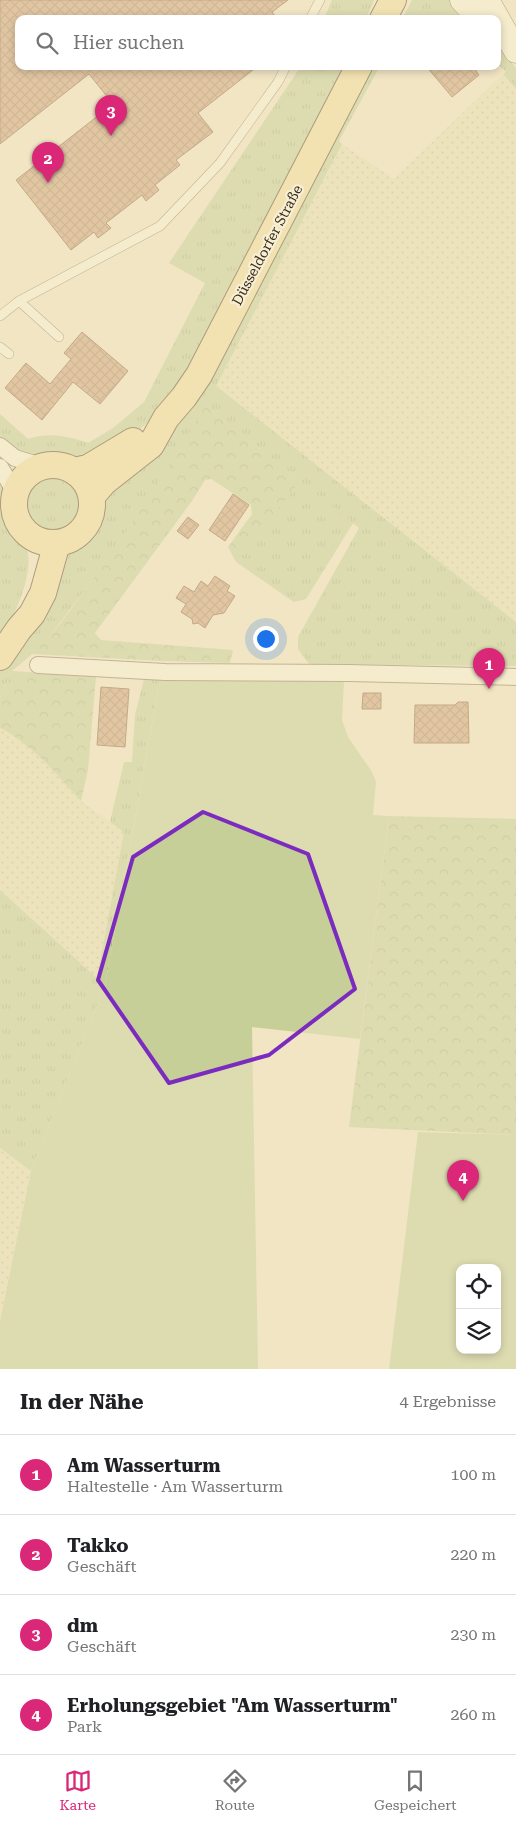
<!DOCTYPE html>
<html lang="de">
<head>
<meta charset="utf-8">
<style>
  :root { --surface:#fff; --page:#f2f2f2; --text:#202124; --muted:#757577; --line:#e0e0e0; --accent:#db2777 }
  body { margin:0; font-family:"Roboto Serif",serif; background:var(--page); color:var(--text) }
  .controls { position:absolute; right:15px; bottom:15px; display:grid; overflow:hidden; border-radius:10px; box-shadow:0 2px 8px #0003 }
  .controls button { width:45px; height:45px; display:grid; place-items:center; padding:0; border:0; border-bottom:1px solid var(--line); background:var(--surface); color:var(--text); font:25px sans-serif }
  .you { position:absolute; left:265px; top:638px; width:18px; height:18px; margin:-12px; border:4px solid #fff; border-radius:50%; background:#1a73e8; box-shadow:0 0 0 8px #1a73e833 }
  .badge { display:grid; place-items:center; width:32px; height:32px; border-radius:50%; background:var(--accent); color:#fff; font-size:16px; font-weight:700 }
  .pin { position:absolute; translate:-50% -41px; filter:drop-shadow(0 1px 2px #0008) }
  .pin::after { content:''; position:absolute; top:26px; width:18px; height:15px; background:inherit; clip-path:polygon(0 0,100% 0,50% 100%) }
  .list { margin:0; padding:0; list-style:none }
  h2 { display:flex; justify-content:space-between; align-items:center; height:65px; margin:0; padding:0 20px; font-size:21px }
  h2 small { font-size:16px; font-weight:400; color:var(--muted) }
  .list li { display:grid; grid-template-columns:32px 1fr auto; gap:15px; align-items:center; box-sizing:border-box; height:80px; padding:0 20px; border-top:1px solid var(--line) }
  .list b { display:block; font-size:19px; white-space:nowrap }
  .list p { margin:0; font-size:16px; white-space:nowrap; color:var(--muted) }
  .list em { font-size:16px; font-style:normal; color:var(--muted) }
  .icon { flex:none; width:28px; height:28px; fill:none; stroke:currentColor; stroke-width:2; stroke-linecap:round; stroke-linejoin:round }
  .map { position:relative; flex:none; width:516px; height:1369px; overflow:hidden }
  .search { position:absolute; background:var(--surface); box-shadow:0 2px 8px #0003; left:15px; right:15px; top:15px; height:55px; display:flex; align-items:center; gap:12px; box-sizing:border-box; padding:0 18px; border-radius:10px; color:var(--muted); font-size:19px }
  .sheet { height:385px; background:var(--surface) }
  nav { display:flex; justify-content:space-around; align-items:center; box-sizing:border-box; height:70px; border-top:1px solid var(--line); background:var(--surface); font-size:14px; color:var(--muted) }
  nav a { display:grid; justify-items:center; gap:2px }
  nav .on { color:var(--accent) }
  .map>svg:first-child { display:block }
  .farmland { fill:url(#farmland-dots) }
  .grass { fill:url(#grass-tufts) }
  .forest { fill:url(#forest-crowns) }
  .park { fill:#c6cf97; fill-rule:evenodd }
  .building { fill:url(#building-cross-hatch); stroke:#8d603e }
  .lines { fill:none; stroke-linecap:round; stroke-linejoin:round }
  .lane-casing { stroke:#8c7759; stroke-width:10 }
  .street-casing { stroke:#8c7759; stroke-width:18 }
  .secondary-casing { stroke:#6e573c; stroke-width:25 }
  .primary-casing { stroke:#5a442d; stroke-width:28 }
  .lane { stroke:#fbf2d8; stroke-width:9 }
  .street { stroke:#fbf2d8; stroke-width:16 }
  .secondary { stroke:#fbf2d8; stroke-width:24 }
  .primary { stroke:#f5dd9a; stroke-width:26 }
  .marked { fill:none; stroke:#7b2cbf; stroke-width:4; stroke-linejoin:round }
  .labels { text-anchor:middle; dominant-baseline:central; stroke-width:4.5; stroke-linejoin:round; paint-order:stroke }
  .street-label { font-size:14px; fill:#3c2e1e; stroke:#f7efd4 }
</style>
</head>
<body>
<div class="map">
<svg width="516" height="1369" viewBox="0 0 516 1369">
  <defs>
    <pattern id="farmland-dots" width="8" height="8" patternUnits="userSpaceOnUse" patternTransform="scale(1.25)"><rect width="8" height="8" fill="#e7e0b1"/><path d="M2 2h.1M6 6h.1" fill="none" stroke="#c7c098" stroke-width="1.8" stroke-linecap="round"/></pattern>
    <pattern id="grass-tufts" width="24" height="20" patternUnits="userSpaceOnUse" patternTransform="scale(1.25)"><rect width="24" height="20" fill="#c6cf97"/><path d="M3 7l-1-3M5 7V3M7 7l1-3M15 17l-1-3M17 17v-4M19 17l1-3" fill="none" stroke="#abb282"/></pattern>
    <pattern id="forest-crowns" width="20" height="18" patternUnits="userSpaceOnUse" patternTransform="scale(1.25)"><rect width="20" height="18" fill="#c6cf97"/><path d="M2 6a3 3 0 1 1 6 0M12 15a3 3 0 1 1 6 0" fill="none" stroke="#abb282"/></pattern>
    <pattern id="building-cross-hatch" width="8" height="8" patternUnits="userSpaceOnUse" patternTransform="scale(1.25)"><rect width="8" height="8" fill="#d1a178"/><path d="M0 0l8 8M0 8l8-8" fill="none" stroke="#ab8462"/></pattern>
  </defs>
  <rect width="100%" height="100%" fill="#f1e5c4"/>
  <path class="farmland" d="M503,74L516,89V622L215,386L342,144L394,179Z
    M0,728L28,746L48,765L81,801L124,832L97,978L0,890Z
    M0,1148L31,1171L0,1321Z"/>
  <path class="grass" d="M332,0H374L366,19H324Z
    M412,0H456L475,19H432L424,17L421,19H402Z
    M497,45L516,68V89L503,74L506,72L497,63Z
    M301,66H343L284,193L193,365L154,417L133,435L72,462L52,456L40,458L24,456L0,438V414L28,439C50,432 67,436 88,443L113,428L144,402L205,283L169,263Z
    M371,66H380L339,141L342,144L216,386L516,622V666L309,664L298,649V637L359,528L205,406L167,471L108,560L42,646L12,671L0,698V672L19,648L61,553C71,544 86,537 92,525C96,517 96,504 100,499C109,486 127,473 139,461Z
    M21 503a30 30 0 1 1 60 0a30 30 0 1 1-60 0Z
    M0,479H3C4,484 6,489 6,494C6,499 5,505 5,510C8,525 21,533 26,546C36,573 13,618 0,641Z
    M296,485L350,528L306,599L294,602L236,562Z
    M144,679L160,680L105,985L31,1171L0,1148V890L97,978L124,832L110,822L124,762H132L135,715Z"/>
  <path class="forest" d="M205,406L353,523L350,528L296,486L236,562L228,547L252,514L251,505L211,479L205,480L192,501L95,633L101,640L233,650L230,663L161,661L32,654C53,636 69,611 86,589C129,530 168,469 205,406Z
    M12,671L96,676L88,770L81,801C56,774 33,745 0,728V698Z
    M389,816L516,819V1135L349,1127Z"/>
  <path class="park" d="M160,680L344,681L342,720L348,737L372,772L376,782L373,815L389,816L360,1039L252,1027L258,1369H0V1321L31,1171L105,985Z
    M418,1132L516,1135V1369H389ZM460,1268H497V1350H460Z"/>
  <path class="building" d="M0,0H288L272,12L277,19H19V66H258L198,113L213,132L176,160L180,165L155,185L159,190L146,201L142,195L106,223L111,228L98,238L94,232L71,250L16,180L113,104L89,74L0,144Z
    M426,66H476V71L479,75L452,97Z
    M82,332L128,371L100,404L73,382L42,420L5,388L26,363L50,384L71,359L64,353Z
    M233,494L249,505L225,541L209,530Z
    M188,517L199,525L188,539L177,531Z
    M215,576L230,586L227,591L235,596L224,613L213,615L205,628L198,623L193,624L192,619L181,612L186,604L176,598L184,586L194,592L201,581L208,586Z
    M101,687L129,689L125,747L97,745Z
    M363,693H381V709H362Z
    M458,702H468L469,743H414L415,705H455Z"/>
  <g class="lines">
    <g class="lane-casing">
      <path id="lane" d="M310,19L320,0
        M19,301L59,337
        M0,316L19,301L160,226L220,163L278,82L286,66
        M0,347L9,354"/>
    </g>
    <g class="street-casing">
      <path id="street" d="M0,446L15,458L41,466
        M0,467L15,492
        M38,665L165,672L348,673L516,677"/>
    </g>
    <g class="secondary-casing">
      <path id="secondary" d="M462,0L480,19
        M487,0L516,51"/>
    </g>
    <g class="primary-casing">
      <path id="primary" d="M383,19L393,0
        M14 504a39 39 0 1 1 78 0a39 39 0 1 1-78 0Z
        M74,471L88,468L133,441
        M92,496L104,482L151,445L166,418L184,397L199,375L359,66
        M0,657L19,629L32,614L43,593L57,543"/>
    </g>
    <use href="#lane" class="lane"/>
    <use href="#street" class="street"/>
    <use href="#secondary" class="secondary"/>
    <use href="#primary" class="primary"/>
  </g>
  <path d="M0 0H516V1369H0ZM203,812L308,854L355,989L269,1055L169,1083L98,980L133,857Z" fill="#f1e5c4" fill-opacity=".55" fill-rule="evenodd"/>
  <path class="marked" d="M203,812L308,854L355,989L269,1055L169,1083L98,980L133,857Z"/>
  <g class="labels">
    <g class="street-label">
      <text transform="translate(267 245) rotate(-62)">Düsseldorfer Straße</text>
    </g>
  </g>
</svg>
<div class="controls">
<button><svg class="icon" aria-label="locate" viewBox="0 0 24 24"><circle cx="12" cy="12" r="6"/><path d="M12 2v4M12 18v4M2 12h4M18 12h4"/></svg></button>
<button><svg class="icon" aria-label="layers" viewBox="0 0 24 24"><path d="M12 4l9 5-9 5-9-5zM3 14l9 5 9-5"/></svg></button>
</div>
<div class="you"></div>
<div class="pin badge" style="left:489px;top:689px">1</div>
<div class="pin badge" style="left:48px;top:183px">2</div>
<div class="pin badge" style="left:111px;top:136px">3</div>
<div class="pin badge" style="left:463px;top:1201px">4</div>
<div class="search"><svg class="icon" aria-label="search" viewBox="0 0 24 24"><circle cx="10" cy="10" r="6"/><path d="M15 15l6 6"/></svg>Hier suchen</div>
</div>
<section class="sheet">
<h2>In der Nähe<small>4 Ergebnisse</small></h2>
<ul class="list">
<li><span class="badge">1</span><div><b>Am Wasserturm</b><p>Haltestelle · Am Wasserturm</p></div><em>100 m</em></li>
<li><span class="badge">2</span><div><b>Takko</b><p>Geschäft</p></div><em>220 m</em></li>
<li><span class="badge">3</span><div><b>dm</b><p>Geschäft</p></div><em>230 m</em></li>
<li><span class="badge">4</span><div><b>Erholungsgebiet &quot;Am Wasserturm&quot;</b><p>Park</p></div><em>260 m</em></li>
</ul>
</section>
<nav>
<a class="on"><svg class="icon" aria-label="map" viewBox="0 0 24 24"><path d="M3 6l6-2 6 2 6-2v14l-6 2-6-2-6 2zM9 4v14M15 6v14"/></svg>Karte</a>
<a><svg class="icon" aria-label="directions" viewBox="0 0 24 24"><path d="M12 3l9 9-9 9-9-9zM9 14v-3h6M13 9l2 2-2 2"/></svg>Route</a>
<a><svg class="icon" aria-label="saved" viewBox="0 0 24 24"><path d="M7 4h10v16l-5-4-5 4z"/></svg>Gespeichert</a>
</nav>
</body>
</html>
